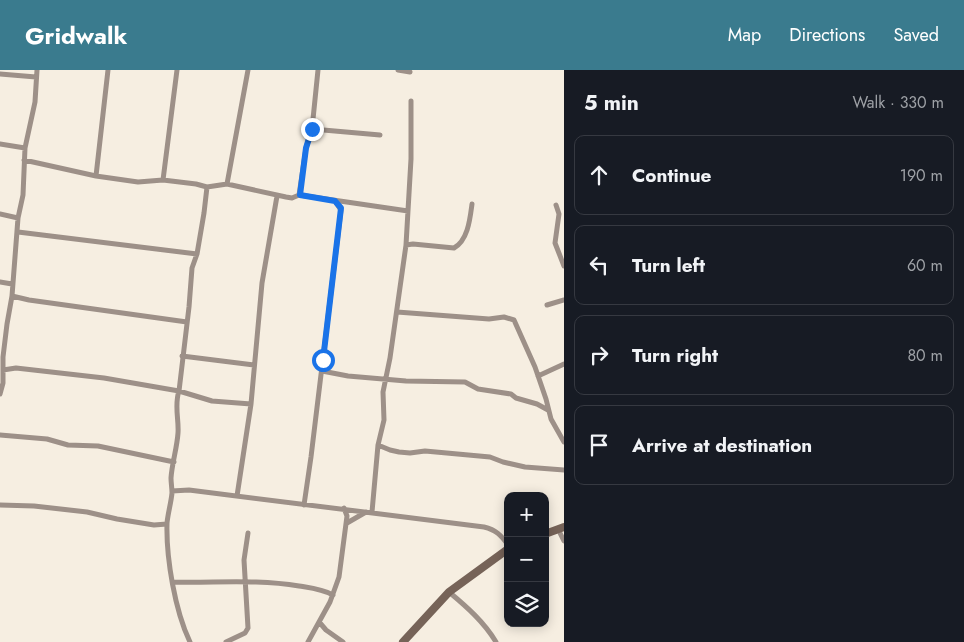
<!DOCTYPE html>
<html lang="en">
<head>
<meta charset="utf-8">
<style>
  :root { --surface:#171b24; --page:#20242c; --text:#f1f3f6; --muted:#9ea1a6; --line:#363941; --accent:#3a7b8e }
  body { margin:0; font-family:Jost,sans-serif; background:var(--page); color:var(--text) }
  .controls { position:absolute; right:15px; bottom:15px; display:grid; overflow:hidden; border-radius:10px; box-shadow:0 2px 12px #0003 }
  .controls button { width:45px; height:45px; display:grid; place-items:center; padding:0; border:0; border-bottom:1px solid var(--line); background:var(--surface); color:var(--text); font:25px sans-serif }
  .stop { position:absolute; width:15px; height:15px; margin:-11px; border:4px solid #1a73e8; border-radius:50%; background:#fff }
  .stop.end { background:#1a73e8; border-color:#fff; box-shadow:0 1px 5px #0008 }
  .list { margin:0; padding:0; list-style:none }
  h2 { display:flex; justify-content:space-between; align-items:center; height:65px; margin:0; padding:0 20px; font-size:21px }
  h2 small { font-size:16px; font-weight:400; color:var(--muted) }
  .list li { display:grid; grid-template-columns:32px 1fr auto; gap:15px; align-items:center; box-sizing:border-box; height:80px; margin:0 10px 10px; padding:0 10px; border:1px solid var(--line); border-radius:10px }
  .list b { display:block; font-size:19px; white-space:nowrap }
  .list em { font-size:16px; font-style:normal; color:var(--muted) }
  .icon { flex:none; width:28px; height:28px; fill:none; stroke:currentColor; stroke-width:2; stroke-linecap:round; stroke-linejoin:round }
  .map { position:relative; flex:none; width:564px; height:572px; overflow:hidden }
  header { display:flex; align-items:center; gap:30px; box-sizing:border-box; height:70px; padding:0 25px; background:var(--accent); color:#fff }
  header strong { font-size:24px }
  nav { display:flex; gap:28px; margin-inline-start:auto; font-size:18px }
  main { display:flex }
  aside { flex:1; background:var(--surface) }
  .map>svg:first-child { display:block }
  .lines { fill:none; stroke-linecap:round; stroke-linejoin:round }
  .street { stroke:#9d9088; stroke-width:5 }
  .secondary { stroke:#766358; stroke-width:8 }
  .route { stroke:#1a73e8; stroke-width:6 }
</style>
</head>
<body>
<header>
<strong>Gridwalk</strong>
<nav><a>Map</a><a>Directions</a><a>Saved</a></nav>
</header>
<main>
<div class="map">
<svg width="564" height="572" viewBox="0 0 564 572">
  <rect width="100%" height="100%" fill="#f6eee1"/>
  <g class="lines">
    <path class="street" d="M398,0L410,2
      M0,4L36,7
      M312,59L380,65
      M0,74L25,78
      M24,90L96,106L138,112L163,110L196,114L207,117L227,114L286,127L292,128L299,125L408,141
      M96,106L108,0
      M163,110L177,0
      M227,114L248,0
      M299,125L306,78L312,59L318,0
      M556,135L559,144L555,173L564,196
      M0,144L18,148
      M18,162L197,184
      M406,175L413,174L454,178C468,170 470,149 472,134
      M0,212L12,214
      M12,226L29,230L187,252
      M547,235L564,230
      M397,242L489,249L504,247L514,250L535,297L546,329L551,349L564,372
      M182,286L254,295
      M3,300L16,298L104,308L179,321L212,331L251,334
      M322,301L348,306L406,311L465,312L478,319L511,324L516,328L537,334L548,340
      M538,306L564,294
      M0,324L3,313V287L7,254L12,226L18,148L23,125L25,78L35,32L37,0
      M0,365L47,369L68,375L98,376L174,392
      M378,375L390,380L399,382L410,383L425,381L490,387L503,392L525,397L564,400
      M172,421L189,420L484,457C496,460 501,465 508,475
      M237,426L251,334L262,213L277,126
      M0,435L34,436L87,442L117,449L154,455L167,454
      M304,435L311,387L341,140L335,131
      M372,442L378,375L384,350L383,322L390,288L406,175L411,89V31
      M347,453L366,442
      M558,459L564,471
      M174,512C216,513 257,509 299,516C311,518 322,519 333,525
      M449,522C467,537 484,552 496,572
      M320,553L326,560L343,572
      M190,572C175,541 166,488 167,453C168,443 171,433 172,423C172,418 171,413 171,408C172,393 177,378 178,363C179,349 174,335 179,321L189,237L192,198L197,184L204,143L207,117
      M226,572L245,563L248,558L244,490L248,463
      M308,572L330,532L339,507L347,446L344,438"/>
    <path class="secondary" d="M545,464L564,457
      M403,572L449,522L508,479"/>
  </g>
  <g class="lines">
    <path class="route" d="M312,59L306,78L300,125L335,131L341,138L323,290"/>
  </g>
</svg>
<div class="controls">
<button>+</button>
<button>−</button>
<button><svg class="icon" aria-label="layers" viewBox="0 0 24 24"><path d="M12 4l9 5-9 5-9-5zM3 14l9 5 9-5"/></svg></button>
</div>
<div class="stop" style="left:323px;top:290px"></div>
<div class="stop end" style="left:312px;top:59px"></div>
</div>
<aside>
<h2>5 min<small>Walk · 330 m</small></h2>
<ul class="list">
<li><svg class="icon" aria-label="ahead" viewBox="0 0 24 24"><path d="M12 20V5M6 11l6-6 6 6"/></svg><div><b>Continue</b></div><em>190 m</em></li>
<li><svg class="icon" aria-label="left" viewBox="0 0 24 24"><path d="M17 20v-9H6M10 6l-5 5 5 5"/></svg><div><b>Turn left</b></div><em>60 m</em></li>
<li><svg class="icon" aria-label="right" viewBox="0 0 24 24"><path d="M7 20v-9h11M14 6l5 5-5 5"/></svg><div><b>Turn right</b></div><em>80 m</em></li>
<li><svg class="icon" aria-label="arrive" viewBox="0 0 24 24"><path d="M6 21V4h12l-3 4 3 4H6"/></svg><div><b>Arrive at destination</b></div></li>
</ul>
</aside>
</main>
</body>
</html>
